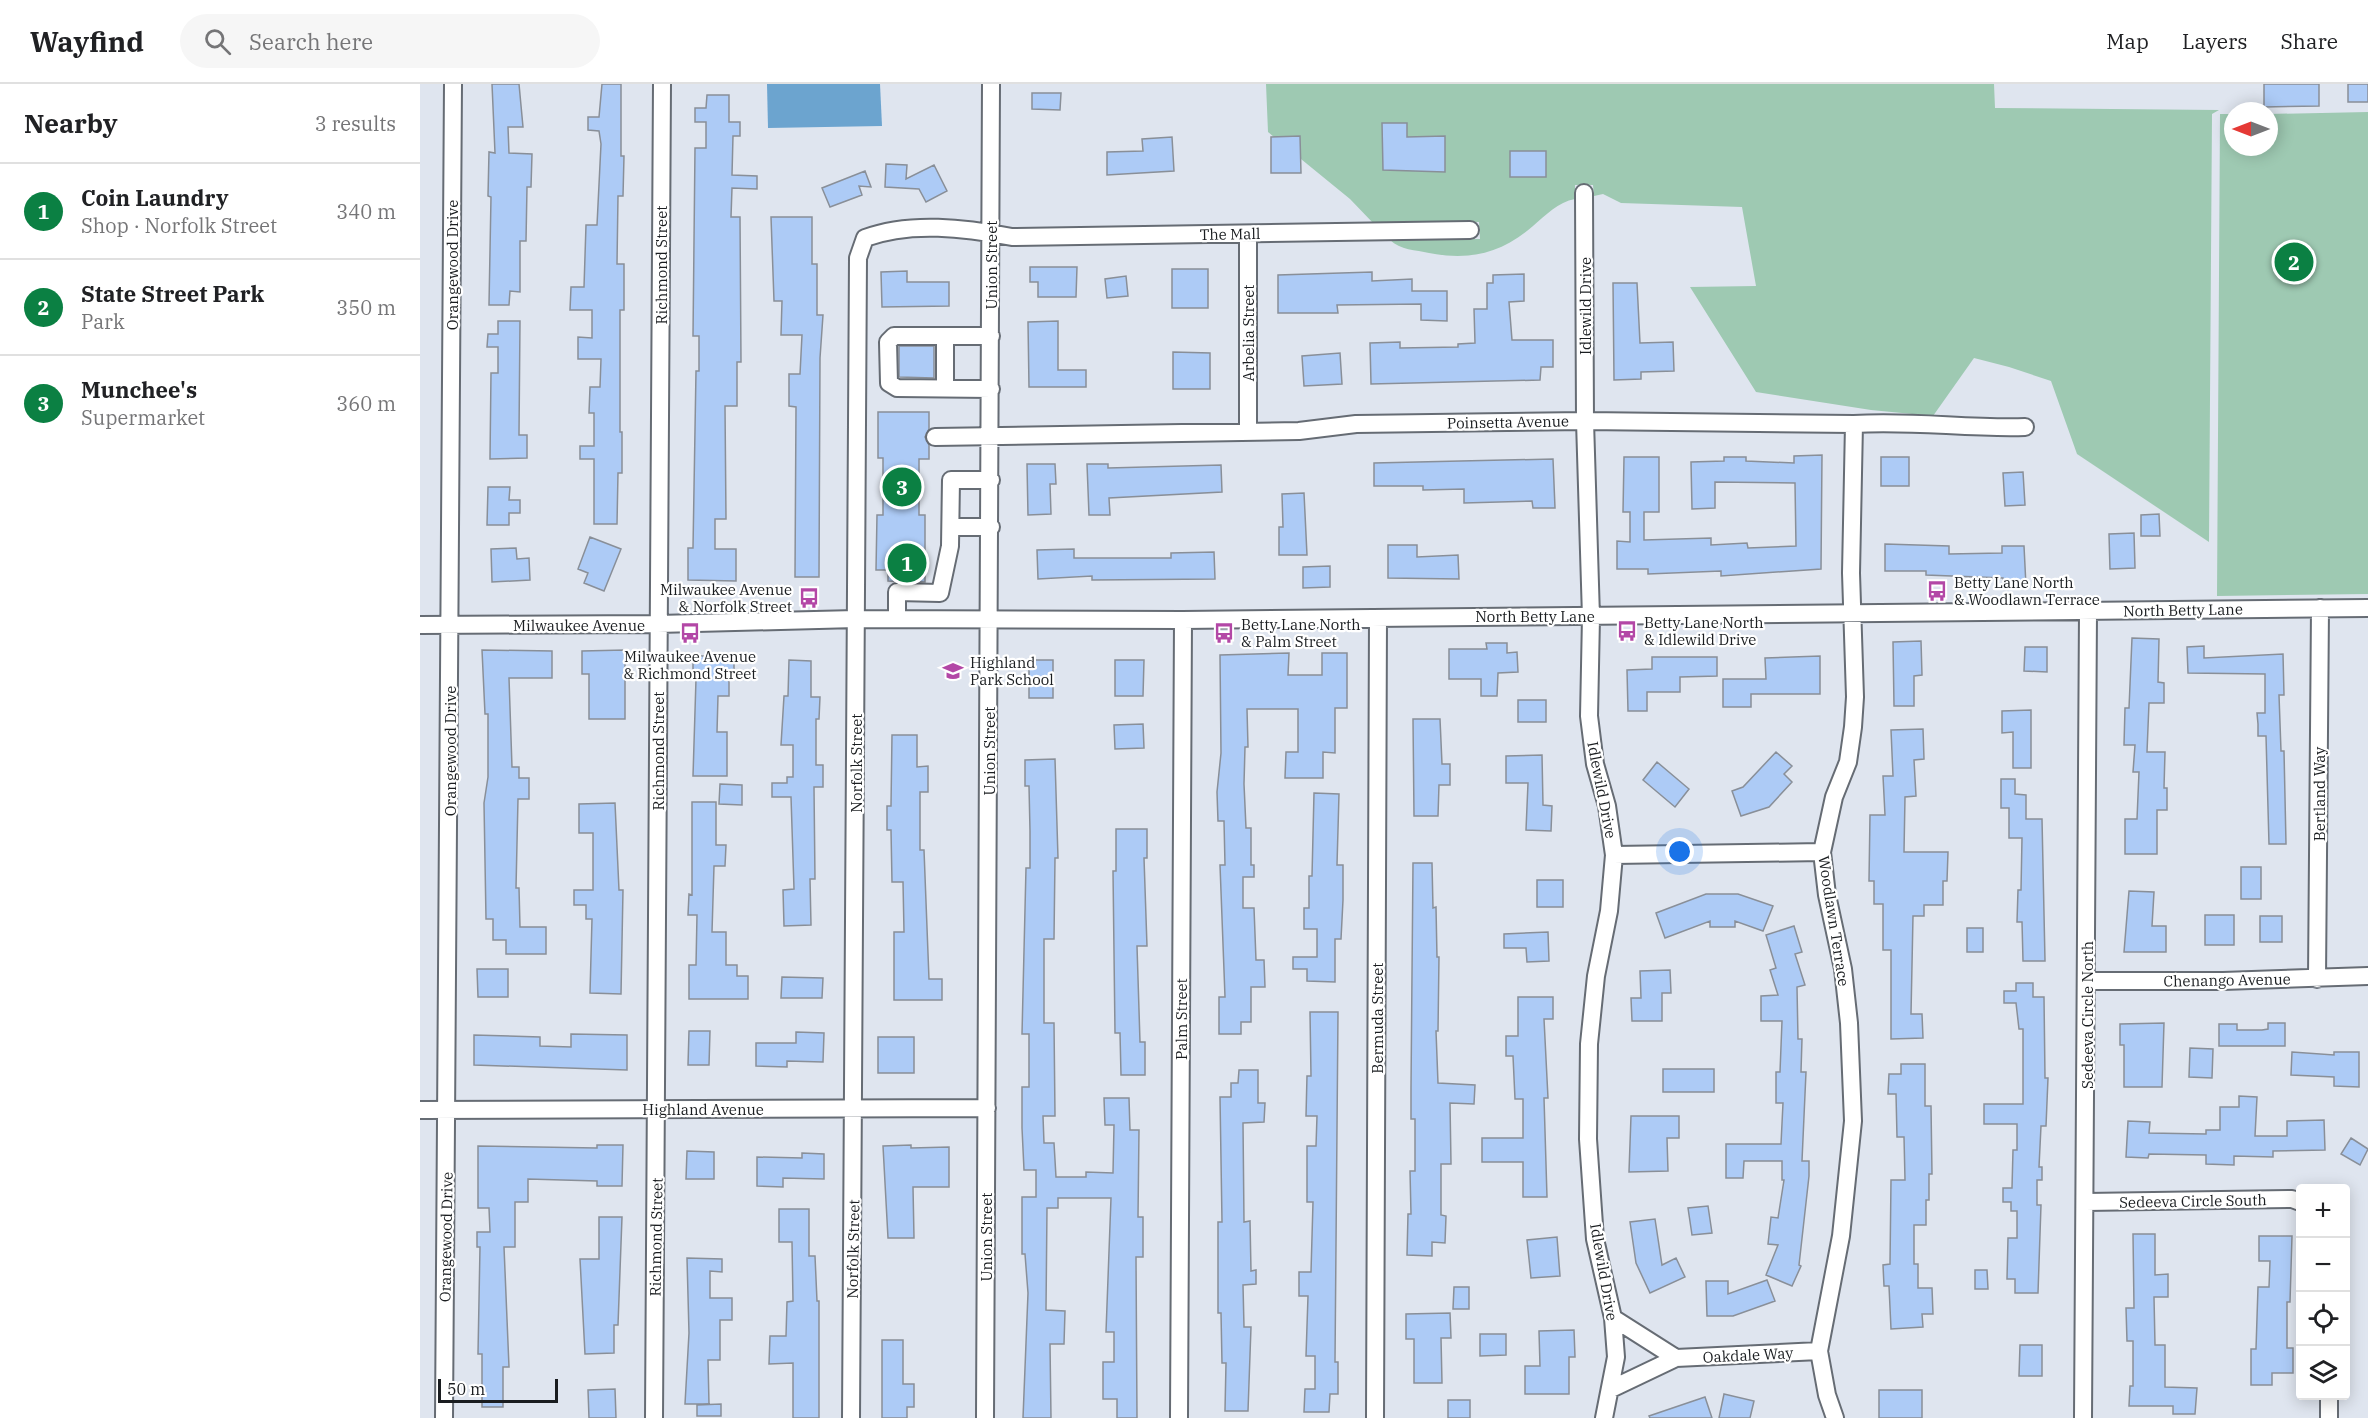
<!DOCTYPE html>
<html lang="en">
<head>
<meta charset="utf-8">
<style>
  :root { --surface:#fff; --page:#f6f6f6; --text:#202124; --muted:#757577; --line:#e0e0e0; --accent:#0b8043 }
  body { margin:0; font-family:"IBM Plex Serif",serif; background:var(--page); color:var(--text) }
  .controls { position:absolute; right:18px; bottom:18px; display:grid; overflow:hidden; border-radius:6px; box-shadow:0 3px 15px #0003 }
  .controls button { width:54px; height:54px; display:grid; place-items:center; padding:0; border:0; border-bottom:2px solid var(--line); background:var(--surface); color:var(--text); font:30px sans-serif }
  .compass { position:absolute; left:1804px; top:18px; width:54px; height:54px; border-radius:50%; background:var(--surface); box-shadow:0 3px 15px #0003; rotate:270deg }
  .scale { position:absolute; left:18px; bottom:15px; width:120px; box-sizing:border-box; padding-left:6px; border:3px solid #1a1d20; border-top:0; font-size:16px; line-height:21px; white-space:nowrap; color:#1a1d20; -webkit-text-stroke:4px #fff; paint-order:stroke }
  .you { position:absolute; left:1260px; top:768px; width:21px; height:21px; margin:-15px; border:4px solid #fff; border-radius:50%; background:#1a73e8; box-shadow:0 0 0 9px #1a73e833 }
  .badge { display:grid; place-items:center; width:39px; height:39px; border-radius:50%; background:var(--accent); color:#fff; font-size:20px; font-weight:700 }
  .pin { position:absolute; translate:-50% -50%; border:3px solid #fff; box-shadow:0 2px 6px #0006 }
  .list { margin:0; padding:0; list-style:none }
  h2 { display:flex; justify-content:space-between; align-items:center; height:78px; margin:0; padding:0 24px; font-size:26px }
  h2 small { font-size:20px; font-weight:400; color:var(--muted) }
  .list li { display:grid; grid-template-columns:39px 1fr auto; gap:18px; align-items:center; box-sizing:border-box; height:96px; padding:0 24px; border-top:2px solid var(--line) }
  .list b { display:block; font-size:22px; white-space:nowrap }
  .list p { margin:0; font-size:20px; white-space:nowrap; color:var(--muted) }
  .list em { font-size:20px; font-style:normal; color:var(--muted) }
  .icon { flex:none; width:33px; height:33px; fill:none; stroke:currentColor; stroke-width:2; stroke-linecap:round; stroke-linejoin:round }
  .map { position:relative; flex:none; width:1948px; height:1334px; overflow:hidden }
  header { display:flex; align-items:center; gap:36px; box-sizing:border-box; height:84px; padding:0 30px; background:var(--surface); border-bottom:2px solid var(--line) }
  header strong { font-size:28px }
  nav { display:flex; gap:33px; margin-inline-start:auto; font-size:21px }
  .search { width:420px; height:54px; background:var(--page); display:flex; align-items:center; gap:15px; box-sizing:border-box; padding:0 21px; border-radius:33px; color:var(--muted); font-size:22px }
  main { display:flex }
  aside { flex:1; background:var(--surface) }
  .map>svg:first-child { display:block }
  .green { fill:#9ec9b2 }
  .water { fill:#6ca4cf }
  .building { fill:#adcbf6; stroke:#898f98; stroke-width:1.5 }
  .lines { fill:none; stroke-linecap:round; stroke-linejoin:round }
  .minor-casing { stroke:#666c74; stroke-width:20 }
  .minor { stroke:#fff; stroke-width:16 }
  .labels { text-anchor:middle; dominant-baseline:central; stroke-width:4.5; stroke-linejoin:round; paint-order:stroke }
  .street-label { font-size:15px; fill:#1a1d20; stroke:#fff }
  .poi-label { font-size:15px; fill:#1a1d20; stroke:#fff; text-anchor:start }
</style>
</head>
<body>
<header>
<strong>Wayfind</strong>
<div class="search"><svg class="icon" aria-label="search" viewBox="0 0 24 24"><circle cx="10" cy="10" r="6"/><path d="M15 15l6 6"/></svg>Search here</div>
<nav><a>Map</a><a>Layers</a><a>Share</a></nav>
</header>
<main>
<aside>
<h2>Nearby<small>3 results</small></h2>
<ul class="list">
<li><span class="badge">1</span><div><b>Coin Laundry</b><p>Shop · Norfolk Street</p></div><em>340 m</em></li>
<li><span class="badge">2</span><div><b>State Street Park</b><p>Park</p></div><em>350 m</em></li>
<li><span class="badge">3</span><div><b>Munchee's</b><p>Supermarket</p></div><em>360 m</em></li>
</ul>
</aside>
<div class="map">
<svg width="1948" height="1334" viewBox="0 0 1948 1334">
  <rect width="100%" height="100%" fill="#dfe5ef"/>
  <path class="green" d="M846,0H1574L1575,24L1799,26L1792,30L1789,458L1657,370L1631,297L1589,283L1554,274L1513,332L1451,326L1336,308L1270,203L1336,202L1322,123L1201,119L1183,110L1174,112L1173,101H1155V115C1138,118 1126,131 1113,142C1082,169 1050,177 1009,169C996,166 980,166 970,156L1060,155L1059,138L954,140L930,115L848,48Z
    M1948,28V510L1797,512L1800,30H1813V63H1849V30Z"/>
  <path class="water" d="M347,0H460L462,42L348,44Z"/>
  <path class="building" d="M72,0H99L103,43H88L89,69L112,70L111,103H107L106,157H100V208L90,207L89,221H69L71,113L68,112L69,68L75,69Z
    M182,0H201V72H204L203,112H198L197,180H204V226H200V348H202V389H198L197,440H174V375H160V362H174V329H169L170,303H180L181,275H158V253L172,254V226H150L151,203H164L166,141H177L181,60L179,47L168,46V33H179Z
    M1844,0H1899V22L1844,23Z
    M1928,0H1948V18H1928Z
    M612,9H641L640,26L612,25Z
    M287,11H309V38H320V52H313L312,91L337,92V105L312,104L311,133H320L321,278H317V322H305L306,435H295V465H316V497L268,496V464H273L276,287H279V252H273L275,64H286V38H275V24H286Z
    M962,39H987V53L1025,52V88L963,86Z
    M880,52L881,89H851V53Z
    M752,53L754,87L687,91V68L723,67L722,55Z
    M1090,67H1126V93H1090Z
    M466,80L487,81L486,95L514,81L527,107L506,118L499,105L465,103Z
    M445,87L451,103L439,102L442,111L410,123L402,104Z
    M351,133H392V180H397V231H403L400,274L399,493H375L376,323L369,322V290H380L382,251H361L362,217H354Z
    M610,183H657L656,213H618V198H610Z
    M752,185H788V224H752Z
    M487,187V198H529V222L462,223L461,188Z
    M952,188V197L992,195V207H1027V237L1001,236V220L917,221L918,229H858V191Z
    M1104,190V217L1089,218L1092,256H1133V283H1121L1120,296L951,300L950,259L980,258V264L1038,263V260L1055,259L1054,225H1067V199H1073V191Z
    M706,192L708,212L687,214L685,195Z
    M1193,199H1217L1220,259L1253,258L1254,287L1221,288V295L1194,296Z
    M78,237H100L99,351H107V374L70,375L71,289H78V263H67L68,250H78Z
    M638,237V286H666V303H609L608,238Z
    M479,262H514V294L479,293Z
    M753,268L790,269V305H753Z
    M920,269L922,300L884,302L882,272Z
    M458,328H509V345L505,353L509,361V375H499V431H505V498L468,497V486H456L457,431H463V374H458Z
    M1402,371L1401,485L1301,492V487L1228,490V485H1197V457L1210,458V428H1203L1204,373H1239V428H1224V456L1291,454V461L1327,459L1328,464L1376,462L1375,399L1295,398V424L1272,425L1271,378L1304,377V373H1326V377L1374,379V372Z
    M1461,373H1489V402H1461Z
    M1133,375L1135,424H1113L1112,417L1044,419V405L1003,406V402H954V379Z
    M607,380H635L636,400H630L631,430L608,431Z
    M667,380H688V384L801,381L802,408L689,414L690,431H669Z
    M1603,388L1605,421L1585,422L1583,389Z
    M68,403H90L89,416H100V429H89V441H67Z
    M884,409L887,471H859V443H863L862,410Z
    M1739,430L1740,452H1721V431Z
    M1714,449L1715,484L1690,485L1689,450Z
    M170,453L201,465L184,507L164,499L168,489L158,485Z
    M1465,460L1529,462V470L1582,469V462H1604L1606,502H1583V494L1506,491V487H1465Z
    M968,461H997V473L1038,471L1039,495L968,494Z
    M96,464L97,475L109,474L110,496L72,498L71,465Z
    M654,465V474H751V469L794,468L795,495L672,496V492L618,495L617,466Z
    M910,482V503L883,504V483Z
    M1712,554L1739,555L1738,598L1744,599V619H1729L1727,668H1745L1744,704H1747V726H1737V770H1705V735H1717L1719,688H1713L1715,661H1704L1705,624H1709Z
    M1501,557L1502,591L1494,592V622H1474L1473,558Z
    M1066,559H1087V569L1097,568L1098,588L1078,589L1077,612H1061V595H1029V565H1067Z
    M1784,562V574L1863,570L1864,611H1859L1861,667H1864L1866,760H1849L1846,652H1838V640L1837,629H1845V590L1768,589L1767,563Z
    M1605,563H1627V588L1604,587Z
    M62,566L132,567V594H89L92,683H99V694H109V715H98L96,804H99L100,843H126V870H86V856H73V835H66L64,719L68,693V630H65Z
    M205,566V635H169V590H162V567Z
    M869,569L868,591H902V569H927V624H915V669L903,668V694H865L866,668H878V625H827L828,663H825L824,700L826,744H831V781H834V793H823V824H834L836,876H844L845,903H831V938H821V950H799V913H805L800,781H805L804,737H798L797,708L801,669L800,571Z
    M273,572H314V595H309V612H298L297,648H307V692H273L276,595H273Z
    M1400,572V610H1331V623H1303V595H1346L1345,574Z
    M1232,573H1297V592L1260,593V608H1227V627H1208L1207,586L1232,585Z
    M369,576L391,577V613H400L399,635H396V681H403V703H394L395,795H390L391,841L364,842L363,806L374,805L371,713H352V699H367V693H373V661H361L364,612H368Z
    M609,576H633V614H609Z
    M695,576H724L723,612H695Z
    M1098,616H1126V638H1098Z
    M1611,626V684H1593V648L1582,649V627Z
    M993,635H1020L1022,680H1030V701H1019L1018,732H994Z
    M723,640L724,664L695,665L694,641Z
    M1503,645L1504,675L1494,676L1496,712L1485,713L1484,768H1528L1527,797H1523V821H1504V832H1493L1491,930H1502L1503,954L1471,955V866H1463V820H1454V797H1449L1450,731H1465L1463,692H1473L1471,646Z
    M472,651H497V683L508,682V708H500V766H504L509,895H522V916H474V848H484L483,798H472L471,746H467V722H471Z
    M1356,668L1372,682L1364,690L1372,698L1349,723L1321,732L1312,707L1323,703Z
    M1122,671L1123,721L1132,722L1131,747L1106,746L1108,699H1086V672Z
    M635,675L638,774H635L634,855H624V939H634L635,1032H623L624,1059H634L636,1093H666V1088L693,1089L694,1041H685L684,1014H709L710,1046H719L718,1133H723V1173H716L717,1334H697V1315H683V1278H694V1248H686L691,1114H638V1124H627L626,1226L645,1227L644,1260H630L631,1334H603L608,1209L605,1170H602V1113H616V1086H604L602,1044V1003H609V950H602L606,784H610V747L609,702H605V676Z
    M1237,678L1269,705L1255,723L1223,696Z
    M1581,695H1595V710L1606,711V735H1622L1625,877H1603L1602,838H1597L1598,806H1601L1602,754H1589V724H1581Z
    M300,700L322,701V721L299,720Z
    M894,709L919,710L917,781H923V816L921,855H915V898L887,897V885H873V873H897V845H884V824H889V792H892Z
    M272,718H296V761H306L305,782H294L292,848H306V881H317V892H328V915H269V881H276L277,831H268L269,810L272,811Z
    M195,719L199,806H203L201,910L170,909L172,835H166V821H154V806H173V749H159V720Z
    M696,745H727V774H724L727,862H717L720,958H725V991H701L700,949H695L693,787H696Z
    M993,779H1012L1013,824L1016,823L1017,873H1019L1018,947H1016L1018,999L1055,1001L1054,1020L1030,1019L1031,1080H1021V1131L1026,1132L1025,1159L1012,1158V1172L987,1171L988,1130H991L990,1087H995V1035H991V1004Z
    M1821,783H1841V815H1821Z
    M1117,796H1143V823H1117Z
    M1709,807L1734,808L1732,842H1746V868H1704Z
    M1286,810H1318L1353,822L1343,847L1315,837V843H1290V837L1245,854L1236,829Z
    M1785,831H1814V861H1785Z
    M1840,832H1862V858H1840Z
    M1374,842L1382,868L1375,870L1385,901L1377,903L1378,955H1382L1381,988H1386L1382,1077H1389V1092L1379,1181L1381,1182L1372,1202L1346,1191L1358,1161L1348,1160L1351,1133L1358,1134L1364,1096H1362V1077H1324L1323,1094H1306V1060H1361L1363,1019H1356V988H1360L1362,937H1341V912L1358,911L1350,886L1356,884L1346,851Z
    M1547,844H1563V868H1547Z
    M1128,848L1129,877L1107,878L1106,864H1084V850Z
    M57,885H88V913H58Z
    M1250,886L1251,909H1242V937H1212L1211,914H1221L1220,887Z
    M362,893L403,894L402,914H361Z
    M1596,899H1613V913H1624L1625,994H1628L1626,1042H1621L1619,1083H1622V1096H1617V1121H1621L1618,1209H1595V1195H1587L1588,1154H1597V1127H1591V1118H1583V1104H1592L1593,1066H1597V1040H1564V1020H1603V945H1599L1596,919H1584V907H1596Z
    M1098,913H1133V935H1124L1128,1014H1124L1127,1113H1103V1078H1062V1054H1103V1015H1095L1093,972H1086V952H1098Z
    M890,928H918L915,1278H918V1310H910L909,1328H884L885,1305H895V1272H886L888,1212H879V1188H891L893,1118H887V1062H896L897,1032H886L887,992H891Z
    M1744,939L1742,1003H1704V961H1700V940Z
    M1848,939H1865V962H1799V940H1817V946H1842L1848,945Z
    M269,947H290L289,981H268Z
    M376,948L404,949L403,978L367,977V983L336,982V959H376Z
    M151,950L207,951V986L54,981V951L120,953V962L151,963Z
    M458,953H494V989H458Z
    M1770,964L1793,965L1792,994L1769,993Z
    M1872,968L1914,971V968H1939V1003L1914,1002V993L1871,991Z
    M1481,980H1505V1022H1511L1512,1090H1509V1116H1506V1141H1494V1180H1498V1204H1512L1513,1230H1502L1503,1243L1471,1245L1469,1202H1464L1463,1181L1470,1180L1471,1096H1485L1484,1053H1477L1476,1010H1468L1469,990H1481Z
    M1243,985H1294V1008H1243Z
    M819,986H838V1019H845L844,1038L823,1039L824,1138L830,1137L831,1187L836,1186V1200L823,1201L824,1243H831L828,1327H805L806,1279H802L801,1229H798V1138H802L800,1013H811V999H818Z
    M1819,1012L1837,1013L1835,1052H1867V1037L1904,1036L1905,1066L1853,1067V1073L1814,1072V1081L1786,1080V1071L1729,1070L1728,1074L1706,1073L1708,1037L1730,1038L1729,1049L1786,1050V1046H1800V1023H1819Z
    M1211,1032H1259V1054H1247L1248,1087L1209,1088Z
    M1931,1054L1948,1065L1940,1081L1921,1070Z
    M177,1061H203L202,1102H177V1097L108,1095V1118H95V1163H84L89,1283H83V1323H62V1270H58L60,1163H57V1148H70L69,1124H58V1062L177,1064Z
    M491,1061V1064L529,1063V1103H493L494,1154H468L463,1062Z
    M267,1067L294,1068V1095H266Z
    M382,1069L404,1070V1095L363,1094V1103L337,1102V1073L382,1074Z
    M1288,1122L1292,1149L1272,1151L1268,1124Z
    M359,1125H389V1172H395L397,1217H399V1334H373V1279L349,1280L350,1252H366L367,1218L373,1217L372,1158H359Z
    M179,1133H202L198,1241H194V1269L165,1270L160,1175H179Z
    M1235,1135L1242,1181L1256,1174L1265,1193L1230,1209L1216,1179L1210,1138Z
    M1713,1150H1735V1191L1748,1190V1213H1734L1735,1261H1745V1303L1777,1304L1775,1330H1753V1322H1709L1710,1302H1713V1257H1707L1706,1224H1714Z
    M1839,1152H1872L1870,1218H1867V1264H1873V1289H1852V1301H1831V1265H1836L1838,1203H1849L1850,1177H1839Z
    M1137,1153L1140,1192L1111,1194L1107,1156Z
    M267,1174L302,1175V1188L290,1187V1214H312V1236H300V1276H288L289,1320H265L269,1249Z
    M1555,1186H1567L1568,1205H1555Z
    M1347,1196L1355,1217L1313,1232H1287L1286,1197H1308V1210Z
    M1034,1203H1049V1225H1033Z
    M1030,1229L1031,1254H1021L1022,1299H994V1255H986V1230Z
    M1154,1246L1155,1273H1149V1310H1105V1282H1120L1119,1247Z
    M1060,1250H1086V1271L1060,1272Z
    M462,1256H483V1300H494V1323H487V1334H462Z
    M1600,1261H1622V1292H1599Z
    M195,1305L196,1334H169L168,1306Z
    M1459,1306H1502V1334H1459Z
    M1304,1310L1334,1317L1330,1334H1299Z
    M1285,1313L1292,1334H1230L1229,1332Z
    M1028,1316H1050V1334H1028Z
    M301,1320V1332H277V1321Z"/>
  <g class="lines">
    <g class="minor-casing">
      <path id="minor" d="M1164,109L1165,337L1171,533L1169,632L1175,680L1187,722L1194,771L1189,827L1176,892L1169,960L1168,1055L1175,1155L1193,1234L1196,1273L1184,1334
        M828,150V348
        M571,252H474L468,258L469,299L477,304L571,305
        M525,304V252
        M515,353L879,347L936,340L1165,337L1434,340C1491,336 1548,345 1605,343
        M531,443H571
        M477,535V508L520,509L530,462L531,396H571
        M0,541L238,540L436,535L763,536L1948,524
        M1194,771L1402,768
        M1897,895L1900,524
        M1667,897H1803L1948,892
        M0,1026L567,1024
        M1666,1118L1872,1115L1880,1118
        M1193,1234L1256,1274
        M1191,1305L1256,1274L1399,1267
        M24,1334L33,0
        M234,1334L242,0
        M431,1334L438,174L445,154C490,137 546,144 592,153L1050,146
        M565,1334L571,0
        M759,1334L763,536
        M955,1334L958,534
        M1415,1334L1407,1311L1399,1267L1421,1152L1433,1037L1429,939L1423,885L1407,811L1402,768L1414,713L1428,678L1433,643L1435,613L1431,489L1434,340
        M1663,1334L1668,528
        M1909,1334V1312"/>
    </g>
    <use href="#minor" class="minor"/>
  </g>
  <defs>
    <g id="bus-bare" transform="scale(1.62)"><path d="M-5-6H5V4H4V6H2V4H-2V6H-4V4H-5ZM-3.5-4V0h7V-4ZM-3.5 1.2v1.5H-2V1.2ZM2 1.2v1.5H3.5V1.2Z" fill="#b347a6" stroke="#fff" stroke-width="2.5" paint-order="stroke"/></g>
    <g id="school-bare" transform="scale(1.62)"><path d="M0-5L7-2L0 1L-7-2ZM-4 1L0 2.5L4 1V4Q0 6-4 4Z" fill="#b347a6" stroke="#fff" stroke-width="2.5" paint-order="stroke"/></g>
  </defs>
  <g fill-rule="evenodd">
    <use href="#bus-bare" x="1517" y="507"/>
    <use href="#bus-bare" x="389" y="514"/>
    <use href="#bus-bare" x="1207" y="547"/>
    <use href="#bus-bare" x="270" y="549"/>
    <use href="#bus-bare" x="804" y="549"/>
    <use href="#school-bare" x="533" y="587"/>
  </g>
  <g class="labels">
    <g class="street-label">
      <text transform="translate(810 150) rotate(-1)">The Mall</text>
      <text transform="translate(32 181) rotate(-90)">Orangewood Drive</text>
      <text transform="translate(241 181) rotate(-90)">Richmond Street</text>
      <text transform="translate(571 181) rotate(-90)">Union Street</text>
      <text transform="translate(1165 222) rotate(-90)">Idlewild Drive</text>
      <text transform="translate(828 249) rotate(-90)">Arbelia Street</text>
      <text transform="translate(1088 338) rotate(-1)">Poinsetta Avenue</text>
      <text transform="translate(1763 526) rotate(-1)">North Betty Lane</text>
      <text x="1115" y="532">North Betty Lane</text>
      <text x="159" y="541">Milwaukee Avenue</text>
      <text transform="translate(30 667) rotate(-90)">Orangewood Drive</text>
      <text transform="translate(238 667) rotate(-90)">Richmond Street</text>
      <text transform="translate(569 667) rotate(-90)">Union Street</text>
      <text transform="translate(436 679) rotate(-90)">Norfolk Street</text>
      <text transform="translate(1182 706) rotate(79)">Idlewild Drive</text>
      <text transform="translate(1899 710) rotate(-90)">Bertland Way</text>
      <text transform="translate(1414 837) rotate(81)">Woodlawn Terrace</text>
      <text transform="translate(1807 896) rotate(-1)">Chenango Avenue</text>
      <text transform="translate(1667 931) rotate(-90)">Sedeeva Circle North</text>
      <text transform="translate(957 934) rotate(-90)">Bermuda Street</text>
      <text transform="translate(761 935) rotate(-90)">Palm Street</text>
      <text x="283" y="1025">Highland Avenue</text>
      <text transform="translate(1773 1117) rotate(-1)">Sedeeva Circle South</text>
      <text transform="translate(26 1153) rotate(-89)">Orangewood Drive</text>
      <text transform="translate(236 1153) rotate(-89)">Richmond Street</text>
      <text transform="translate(566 1153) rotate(-90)">Union Street</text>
      <text transform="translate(433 1165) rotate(-89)">Norfolk Street</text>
      <text transform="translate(1184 1188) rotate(80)">Idlewild Drive</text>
      <text transform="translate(1328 1271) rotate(-3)">Oakdale Way</text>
    </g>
    <g class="poi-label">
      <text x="1534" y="498">Betty Lane North<tspan x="1534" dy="17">&amp; Woodlawn Terrace</tspan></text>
      <text x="372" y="505" text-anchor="end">Milwaukee Avenue<tspan x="372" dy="17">&amp; Norfolk Street</tspan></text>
      <text x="1224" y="538">Betty Lane North<tspan x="1224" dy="17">&amp; Idlewild Drive</tspan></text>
      <text x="821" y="540">Betty Lane North<tspan x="821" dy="17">&amp; Palm Street</tspan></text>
      <text x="270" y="572" text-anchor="middle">Milwaukee Avenue<tspan x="270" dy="17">&amp; Richmond Street</tspan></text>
      <text x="550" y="578">Highland<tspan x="550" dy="17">Park School</tspan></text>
    </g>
  </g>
</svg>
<div class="controls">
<button>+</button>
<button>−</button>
<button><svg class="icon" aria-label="locate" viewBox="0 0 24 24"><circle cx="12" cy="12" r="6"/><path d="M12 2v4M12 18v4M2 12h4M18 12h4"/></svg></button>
<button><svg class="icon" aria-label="layers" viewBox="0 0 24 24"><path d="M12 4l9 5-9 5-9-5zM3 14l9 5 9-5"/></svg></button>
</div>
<svg class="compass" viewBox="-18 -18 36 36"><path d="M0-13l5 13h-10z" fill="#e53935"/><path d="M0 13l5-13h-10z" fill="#757577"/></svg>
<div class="scale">50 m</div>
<div class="you"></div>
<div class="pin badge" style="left:487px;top:479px">1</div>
<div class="pin badge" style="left:1874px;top:178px">2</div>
<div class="pin badge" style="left:482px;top:403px">3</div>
</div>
</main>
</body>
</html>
